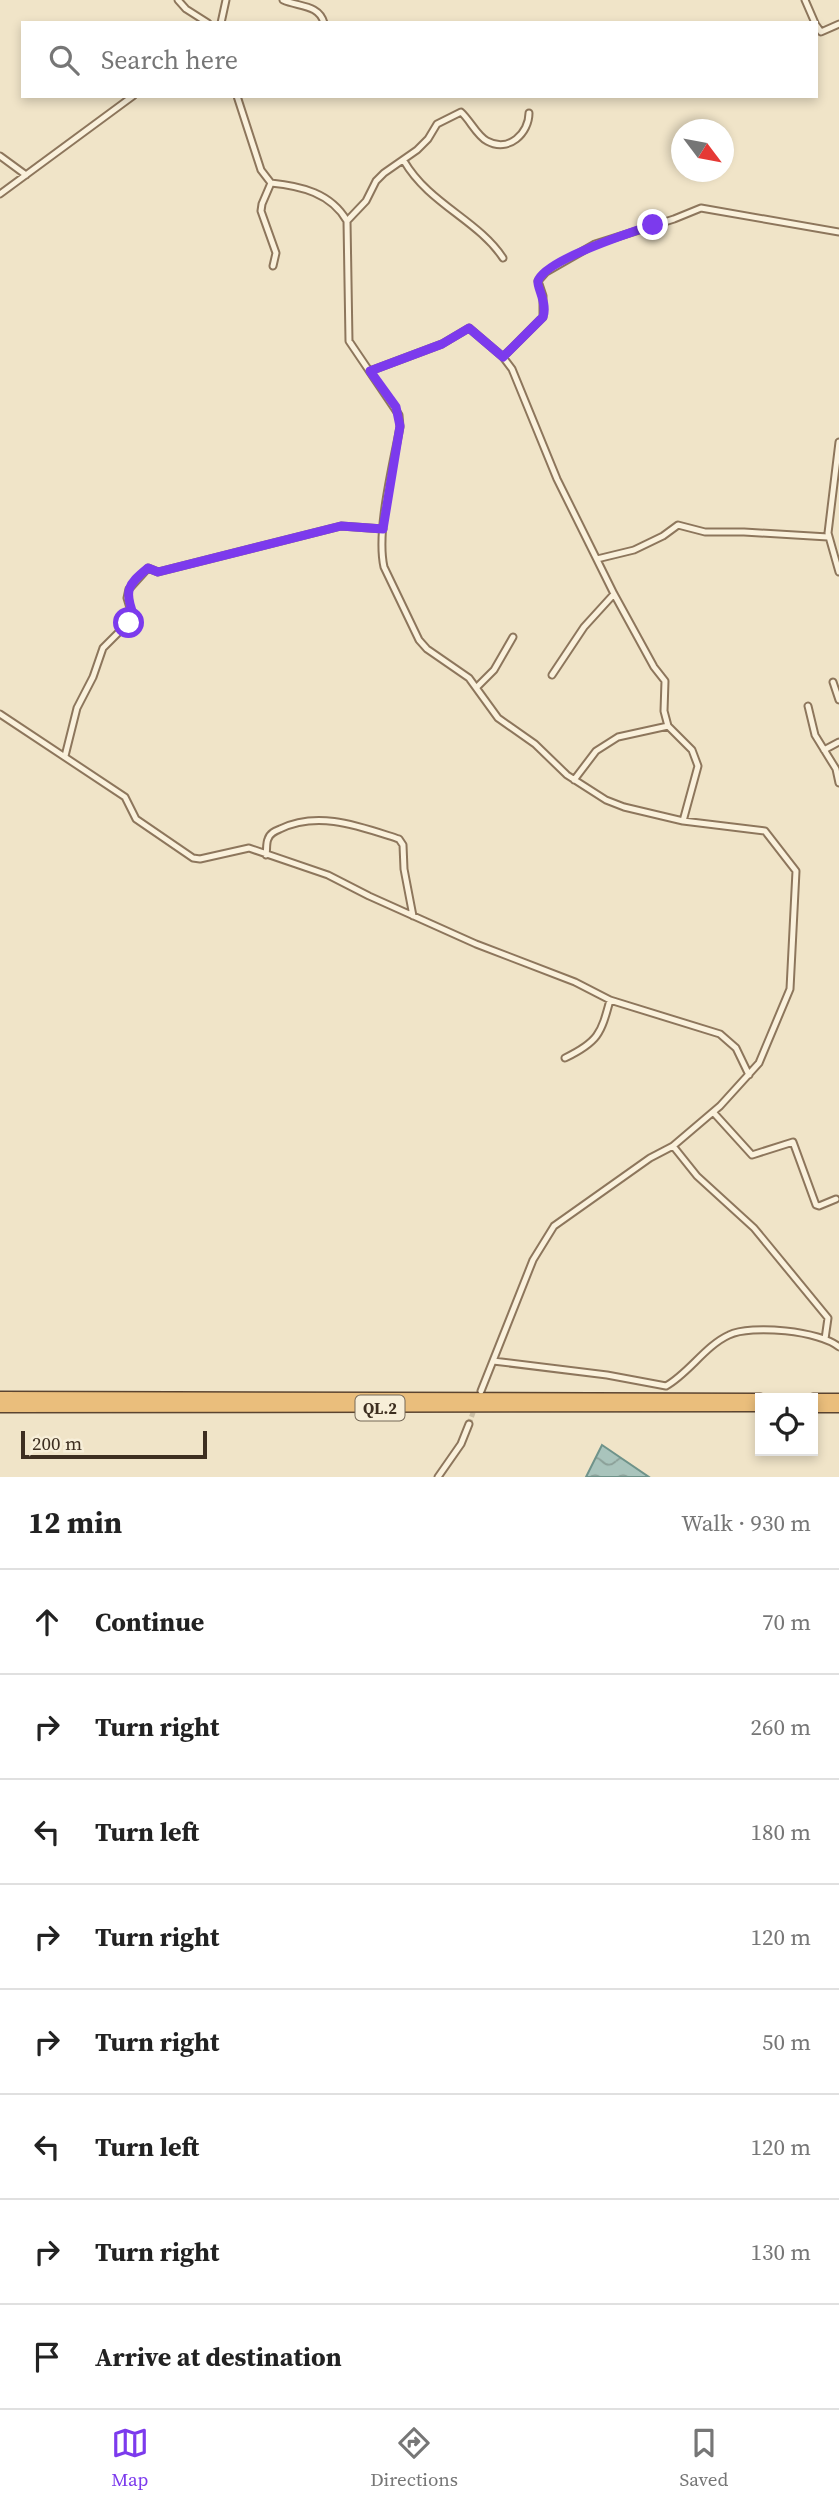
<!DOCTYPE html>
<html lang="en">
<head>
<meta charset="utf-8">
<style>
  :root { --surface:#fff; --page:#f2f2f2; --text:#222; --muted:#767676; --line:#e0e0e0; --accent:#7c3aed }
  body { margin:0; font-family:"Source Serif 4",serif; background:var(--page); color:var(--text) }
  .controls { position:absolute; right:21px; bottom:21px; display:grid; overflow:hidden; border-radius:0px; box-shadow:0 4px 10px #0003 }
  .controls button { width:63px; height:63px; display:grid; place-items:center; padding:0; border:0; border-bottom:2px solid var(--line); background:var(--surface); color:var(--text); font:35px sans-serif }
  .compass { position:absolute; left:671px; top:119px; width:63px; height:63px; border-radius:50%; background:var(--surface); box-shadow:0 4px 10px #0003; rotate:122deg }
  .scale { position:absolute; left:21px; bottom:18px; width:186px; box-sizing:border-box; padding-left:7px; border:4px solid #3d2e20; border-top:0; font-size:19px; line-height:24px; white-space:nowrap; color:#3d2e20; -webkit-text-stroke:5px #f7eed8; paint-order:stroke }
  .stop { position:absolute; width:21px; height:21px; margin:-16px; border:5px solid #7c3aed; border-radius:50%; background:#fff }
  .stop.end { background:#7c3aed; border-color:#fff; box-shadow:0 2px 7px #0008 }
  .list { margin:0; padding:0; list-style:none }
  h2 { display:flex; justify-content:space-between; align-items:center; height:91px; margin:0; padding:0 28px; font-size:30px }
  h2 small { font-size:23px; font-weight:400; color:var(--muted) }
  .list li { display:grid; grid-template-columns:46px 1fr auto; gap:21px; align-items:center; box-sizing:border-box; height:105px; padding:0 28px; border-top:2px solid var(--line) }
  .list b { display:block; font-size:26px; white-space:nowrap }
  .list em { font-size:23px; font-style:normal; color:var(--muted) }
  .icon { flex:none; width:38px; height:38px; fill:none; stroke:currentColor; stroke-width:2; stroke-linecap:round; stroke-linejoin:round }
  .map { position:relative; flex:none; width:839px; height:1477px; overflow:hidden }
  .search { position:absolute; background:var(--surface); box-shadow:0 4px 10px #0003; left:21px; right:21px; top:21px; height:77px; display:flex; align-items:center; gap:18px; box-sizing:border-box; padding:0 24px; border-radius:0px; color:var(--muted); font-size:26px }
  .sheet { height:931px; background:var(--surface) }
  nav { display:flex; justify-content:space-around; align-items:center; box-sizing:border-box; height:98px; border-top:2px solid var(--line); background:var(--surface); font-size:19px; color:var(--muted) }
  nav a { display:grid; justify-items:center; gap:4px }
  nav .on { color:var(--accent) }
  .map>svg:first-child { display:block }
  .water { fill:url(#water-waves); stroke:#6f938a; stroke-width:2 }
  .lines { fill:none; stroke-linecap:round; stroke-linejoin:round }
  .minor-tunnel { stroke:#ccc0a6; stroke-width:5; stroke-dasharray:5 2.5; stroke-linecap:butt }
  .minor-casing { stroke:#8d765c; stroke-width:9 }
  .trunk-casing { stroke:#5b4430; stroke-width:13 }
  .minor { stroke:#faf1dc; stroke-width:5 }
  .trunk { stroke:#eabe7c; stroke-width:10 }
  .route { stroke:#7c3aed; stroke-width:9 }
  .labels { text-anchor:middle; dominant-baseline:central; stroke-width:5; stroke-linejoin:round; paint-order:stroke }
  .shield { fill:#f7eed8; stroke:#756857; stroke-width:2 }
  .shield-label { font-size:16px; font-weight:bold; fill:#3d2e20 }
</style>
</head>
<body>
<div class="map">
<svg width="839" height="1477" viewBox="0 0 839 1477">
  <defs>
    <pattern id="water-waves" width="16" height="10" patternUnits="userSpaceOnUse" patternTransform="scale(1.75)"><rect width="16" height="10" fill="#a9c4bc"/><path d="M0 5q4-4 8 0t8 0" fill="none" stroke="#8ba098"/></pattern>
  </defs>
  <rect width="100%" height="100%" fill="#f0e4c8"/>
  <path class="water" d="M602,1445L649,1477H586Z"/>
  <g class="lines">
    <path class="minor-tunnel" d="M469,1424L475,1407"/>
    <g class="minor-casing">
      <path id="minor" d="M178,0L186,9L208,23
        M283,0C298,7 319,4 324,23
        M805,0L815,23
        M221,23L226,0
        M816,25L821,32L839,24
        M237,96L261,170L271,183C301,186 331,193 347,221L349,341L399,415L400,427C393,465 376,531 384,567L419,640L427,649L469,678L498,718L535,744L567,775L606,800L624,807L683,821L765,831L796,871L790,989L759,1063L720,1106L673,1146L650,1158L554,1226L533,1260L481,1391
        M0,156L26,175
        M404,161C429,204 478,220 503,258
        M271,183L262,204L261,211L276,253L273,266
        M0,194L133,96
        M347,221L366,201L376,181L384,173L417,150L428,139L437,124L461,112C470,120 477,136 487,141C509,153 529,133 529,113
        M503,357L543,317V296L538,281L546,272L595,244L674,219L701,208L839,232
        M370,371L442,344L469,328L503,357L512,369L557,479L614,594L654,667L665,681L664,711L668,726L692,750L698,766L683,821
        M839,442L828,533L839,572
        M597,559L634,550L663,536L678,525L705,532H744L828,537
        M552,675L584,627L614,594
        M833,682L839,700
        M477,687L494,670L513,637
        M808,706L815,735L836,769L839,783
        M0,714L125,797L136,819L193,858L200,859L249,848L328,875L369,896L476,944L575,982L610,1000L720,1034L736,1048L749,1075
        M824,750L839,742
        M65,756L77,708L93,677L103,648L133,618L127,598L129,589L148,568L158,572L341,526L383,529
        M574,780L596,751L618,737L668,726
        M266,855C267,850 266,843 268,839C270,833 275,831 280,829C319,810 361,827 399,839L403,845L404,869L413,916
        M565,1058C598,1042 601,1034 610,1000
        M713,1112L752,1155L793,1142L816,1205L819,1206L836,1199
        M673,1146L697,1176L754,1228L828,1318L825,1339
        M493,1361L607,1375L666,1386C689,1373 705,1346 729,1335C751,1324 821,1331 839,1347
        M438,1477L461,1444L469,1424"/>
    </g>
    <g class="trunk-casing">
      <path id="trunk" d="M0,1397L760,1399
        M813,1399H839
        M0,1407L760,1406
        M813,1407H839"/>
    </g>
    <use href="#minor" class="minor"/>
    <use href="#trunk" class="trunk"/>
  </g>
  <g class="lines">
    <path class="route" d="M129,623L134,616C124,591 127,585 148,568L158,572L341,526L383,529L400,426L396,407L370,371L442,344L469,328L503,357L543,317C548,303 536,286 538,281C545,260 632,232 653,225"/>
  </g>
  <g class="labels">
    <rect class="shield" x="355.5" y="1395.5" width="49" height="25" rx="5"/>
    <g class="shield-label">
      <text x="380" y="1408">QL.2</text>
    </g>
  </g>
</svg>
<div class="controls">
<button><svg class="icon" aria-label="locate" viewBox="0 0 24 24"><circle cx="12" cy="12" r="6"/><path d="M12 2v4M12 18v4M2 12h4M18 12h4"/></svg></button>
</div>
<svg class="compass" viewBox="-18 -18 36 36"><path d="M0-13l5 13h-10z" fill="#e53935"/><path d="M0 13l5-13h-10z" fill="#767676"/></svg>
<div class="scale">200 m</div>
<div class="stop" style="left:129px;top:623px"></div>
<div class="stop end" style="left:653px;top:225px"></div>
<div class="search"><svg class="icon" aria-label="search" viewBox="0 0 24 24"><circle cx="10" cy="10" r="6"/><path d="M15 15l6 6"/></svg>Search here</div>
</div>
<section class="sheet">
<h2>12 min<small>Walk · 930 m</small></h2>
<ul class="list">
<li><svg class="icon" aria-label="ahead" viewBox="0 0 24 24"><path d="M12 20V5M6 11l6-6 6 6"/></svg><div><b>Continue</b></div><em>70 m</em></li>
<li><svg class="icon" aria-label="right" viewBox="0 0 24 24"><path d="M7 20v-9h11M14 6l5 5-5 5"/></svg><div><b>Turn right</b></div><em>260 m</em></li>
<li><svg class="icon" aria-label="left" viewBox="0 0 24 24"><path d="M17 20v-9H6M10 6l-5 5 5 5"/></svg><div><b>Turn left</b></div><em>180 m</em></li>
<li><svg class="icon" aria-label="right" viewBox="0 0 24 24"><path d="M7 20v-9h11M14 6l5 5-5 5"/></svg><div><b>Turn right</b></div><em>120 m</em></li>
<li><svg class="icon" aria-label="right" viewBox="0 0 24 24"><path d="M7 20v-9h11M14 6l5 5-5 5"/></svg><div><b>Turn right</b></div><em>50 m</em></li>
<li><svg class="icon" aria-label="left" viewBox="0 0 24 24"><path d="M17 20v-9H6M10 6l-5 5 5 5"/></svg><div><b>Turn left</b></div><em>120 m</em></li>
<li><svg class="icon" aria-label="right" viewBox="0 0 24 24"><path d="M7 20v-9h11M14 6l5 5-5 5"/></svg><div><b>Turn right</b></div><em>130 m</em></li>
<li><svg class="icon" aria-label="arrive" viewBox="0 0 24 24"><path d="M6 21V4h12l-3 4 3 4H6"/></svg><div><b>Arrive at destination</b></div></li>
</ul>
</section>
<nav>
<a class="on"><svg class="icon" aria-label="map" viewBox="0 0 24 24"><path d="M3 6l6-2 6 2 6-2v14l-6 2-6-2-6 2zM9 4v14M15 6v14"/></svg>Map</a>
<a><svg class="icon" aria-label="directions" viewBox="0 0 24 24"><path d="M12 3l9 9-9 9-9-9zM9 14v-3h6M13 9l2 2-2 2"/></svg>Directions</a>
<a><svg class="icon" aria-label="saved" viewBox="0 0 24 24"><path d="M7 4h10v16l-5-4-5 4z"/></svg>Saved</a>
</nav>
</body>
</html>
